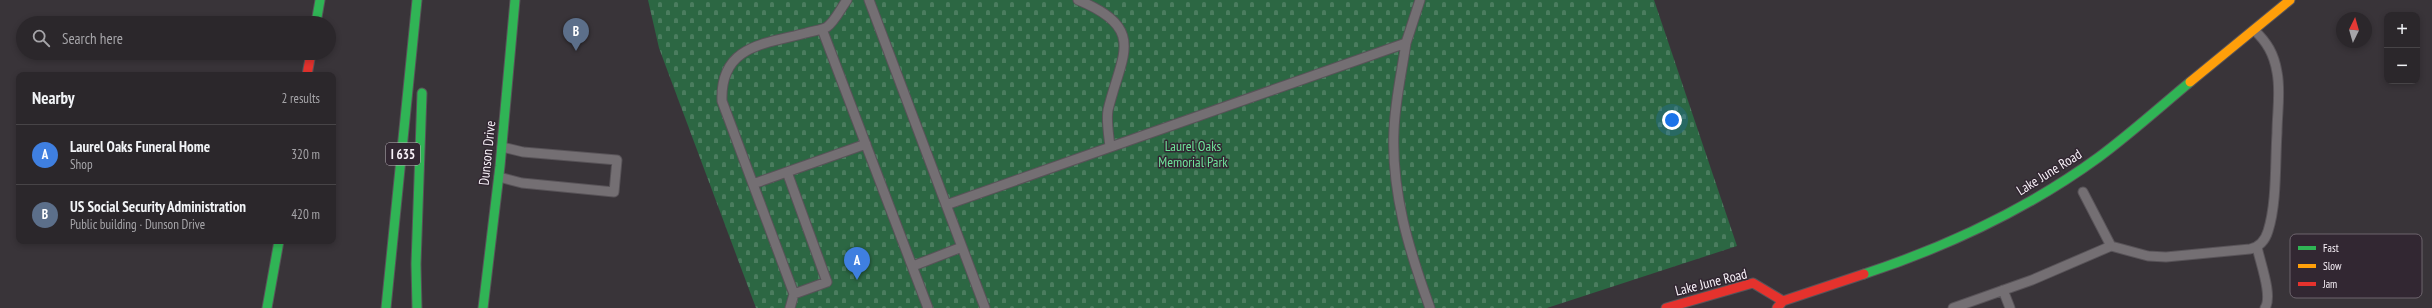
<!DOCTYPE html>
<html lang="en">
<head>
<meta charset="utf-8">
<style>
  :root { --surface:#2b272b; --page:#332f33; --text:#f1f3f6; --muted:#a6a5a9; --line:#474447; --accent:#b5afb5 }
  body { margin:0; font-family:"PT Sans Narrow",sans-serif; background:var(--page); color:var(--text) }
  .controls { position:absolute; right:12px; top:12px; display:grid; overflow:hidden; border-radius:8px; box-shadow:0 2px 6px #0003 }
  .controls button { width:36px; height:36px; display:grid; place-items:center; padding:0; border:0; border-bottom:1px solid var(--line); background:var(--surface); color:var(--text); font:20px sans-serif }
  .compass { position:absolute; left:2336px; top:12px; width:36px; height:36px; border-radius:50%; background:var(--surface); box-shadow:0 2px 6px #0003; rotate:5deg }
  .you { position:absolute; left:1672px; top:120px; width:14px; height:14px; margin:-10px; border:3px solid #fff; border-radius:50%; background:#1a73e8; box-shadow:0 0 0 6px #1a73e833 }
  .badge { display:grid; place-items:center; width:26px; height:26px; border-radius:50%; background:var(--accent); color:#fff; font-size:13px; font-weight:700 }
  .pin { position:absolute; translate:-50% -33px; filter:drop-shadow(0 1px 2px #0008) }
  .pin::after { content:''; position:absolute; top:21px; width:14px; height:12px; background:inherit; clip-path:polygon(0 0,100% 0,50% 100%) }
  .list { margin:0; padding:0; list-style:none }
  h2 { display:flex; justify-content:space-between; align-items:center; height:52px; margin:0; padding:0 16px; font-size:17px }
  h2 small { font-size:13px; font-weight:400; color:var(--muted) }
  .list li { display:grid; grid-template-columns:26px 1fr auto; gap:12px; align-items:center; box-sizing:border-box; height:60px; padding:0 16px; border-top:1px solid var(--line) }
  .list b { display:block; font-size:15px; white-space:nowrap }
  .list p { margin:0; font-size:13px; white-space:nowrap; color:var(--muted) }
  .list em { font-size:13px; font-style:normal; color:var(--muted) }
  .icon { flex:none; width:22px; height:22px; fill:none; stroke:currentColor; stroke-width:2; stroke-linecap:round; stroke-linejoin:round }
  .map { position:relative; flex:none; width:2432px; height:308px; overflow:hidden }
  .search { position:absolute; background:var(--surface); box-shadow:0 2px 6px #0003; left:16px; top:16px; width:320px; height:44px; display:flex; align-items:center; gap:10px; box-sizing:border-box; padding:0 14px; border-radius:22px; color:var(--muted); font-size:15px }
  .panel { position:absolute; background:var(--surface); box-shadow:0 2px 6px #0003; left:16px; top:72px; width:320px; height:172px; border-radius:8px }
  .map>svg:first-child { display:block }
  .cemetery { fill:url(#cemetery-stones) }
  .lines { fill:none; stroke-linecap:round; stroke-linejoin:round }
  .lane-casing { stroke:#585358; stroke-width:11 }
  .fast-casing { stroke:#585358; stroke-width:11 }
  .slow-casing { stroke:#585358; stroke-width:11 }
  .jam-casing { stroke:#585358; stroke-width:11 }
  .lane { stroke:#746f73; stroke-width:9 }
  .fast { stroke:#30b455; stroke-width:9 }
  .slow { stroke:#ff9f0a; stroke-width:9 }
  .jam { stroke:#e5322d; stroke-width:9 }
  .labels { text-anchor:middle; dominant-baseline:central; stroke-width:3; stroke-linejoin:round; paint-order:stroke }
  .shield { fill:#322732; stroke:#bdb4bd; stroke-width:1 }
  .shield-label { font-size:13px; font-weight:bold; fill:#f8f1f8 }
  .park-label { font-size:14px; fill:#6fe39a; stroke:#322732 }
  .street-label { font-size:14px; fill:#f8f1f8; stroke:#322732 }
  .key { fill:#322732; stroke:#6d646d; stroke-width:1 }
  .key-label { font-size:11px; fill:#f8f1f8 }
</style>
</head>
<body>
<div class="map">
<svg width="2432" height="308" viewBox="0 0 2432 308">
  <defs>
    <pattern id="cemetery-stones" width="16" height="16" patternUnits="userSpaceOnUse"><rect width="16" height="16" fill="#2c6743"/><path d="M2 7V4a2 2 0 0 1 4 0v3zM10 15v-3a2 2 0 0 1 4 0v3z" fill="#4b7d5f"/></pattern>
  </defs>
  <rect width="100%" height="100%" fill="#393439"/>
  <path class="cemetery" d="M648,0H1654L1737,246L1547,308H756L659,48Z"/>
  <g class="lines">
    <g class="lane-casing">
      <path id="lane" d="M869,0L985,308
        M1078,0C1148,29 1121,55 1108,110C1106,121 1109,136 1110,147
        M822,29L928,308
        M1406,43L1420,0
        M787,172L827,282L794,294
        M499,177L522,183L614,192L617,160L523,152L502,147
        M753,184L866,144
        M946,205L1406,43C1402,71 1395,101 1394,130C1391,192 1409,250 1430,308
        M2111,246L2148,256L2166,257L2250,249C2259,247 2265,241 2268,231C2277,203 2275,163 2277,133C2277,113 2281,92 2277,72C2274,54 2267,42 2254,30
        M2257,247C2260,262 2273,296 2265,308
        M913,266L962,247
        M2003,290L2010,308
        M790,308L794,294L722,101C720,46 763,44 806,33C812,31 822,30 827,27C835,21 841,8 847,0
        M1953,308L2032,280L2111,246L2083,192"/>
    </g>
    <g class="fast-casing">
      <path id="fast" d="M316,23L320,0
        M1864,274C1946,247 2029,208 2099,157C2130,134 2160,107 2190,82
        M267,308L279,241
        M386,308L417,0
        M417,308L416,264L422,93
        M483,308L500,166L515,0"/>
    </g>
    <g class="slow-casing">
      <path id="slow" d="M2190,82L2290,0"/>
    </g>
    <g class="jam-casing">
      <path id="jam" d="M307,75L311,53
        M1666,308L1753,283L1783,301
        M1777,308L1783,301L1864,274"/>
    </g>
    <use href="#lane" class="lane"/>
    <use href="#fast" class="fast"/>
    <use href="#slow" class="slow"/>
    <use href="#jam" class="jam"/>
  </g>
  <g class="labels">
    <rect class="shield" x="386" y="143" width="34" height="22" rx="3"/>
    <g class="shield-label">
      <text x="403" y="154">I 635</text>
    </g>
    <g class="park-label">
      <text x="1193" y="146">Laurel Oaks<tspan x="1193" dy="16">Memorial Park</tspan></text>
    </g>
    <g class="street-label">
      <text transform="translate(487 153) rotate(-84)">Dunson Drive</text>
      <text transform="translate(2049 172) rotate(-32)">Lake June Road</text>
      <text transform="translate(1711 282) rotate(-14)">Lake June Road</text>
    </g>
  </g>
  <rect x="2290" y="234" width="132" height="64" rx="6" class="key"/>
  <rect x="2298" y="246" width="18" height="4" fill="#30b455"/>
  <rect x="2298" y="264" width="18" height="4" fill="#ff9f0a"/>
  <rect x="2298" y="282" width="18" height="4" fill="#e5322d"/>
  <g class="key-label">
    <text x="2323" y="252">Fast</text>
    <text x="2323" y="270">Slow</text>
    <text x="2323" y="288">Jam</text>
  </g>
</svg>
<div class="controls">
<button>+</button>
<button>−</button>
</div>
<svg class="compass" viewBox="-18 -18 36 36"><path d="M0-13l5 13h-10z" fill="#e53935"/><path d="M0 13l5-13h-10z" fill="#a6a5a9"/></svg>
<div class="you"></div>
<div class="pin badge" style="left:857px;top:280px;background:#3f7fe0">A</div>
<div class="pin badge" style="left:576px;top:51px;background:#5c6f8a">B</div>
<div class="search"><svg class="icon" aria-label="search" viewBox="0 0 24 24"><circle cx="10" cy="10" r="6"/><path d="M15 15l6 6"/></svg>Search here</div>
<section class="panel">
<h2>Nearby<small>2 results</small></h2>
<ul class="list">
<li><span class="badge" style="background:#3f7fe0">A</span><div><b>Laurel Oaks Funeral Home</b><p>Shop</p></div><em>320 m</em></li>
<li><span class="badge" style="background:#5c6f8a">B</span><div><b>US Social Security Administration</b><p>Public building · Dunson Drive</p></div><em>420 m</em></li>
</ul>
</section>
</div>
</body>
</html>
